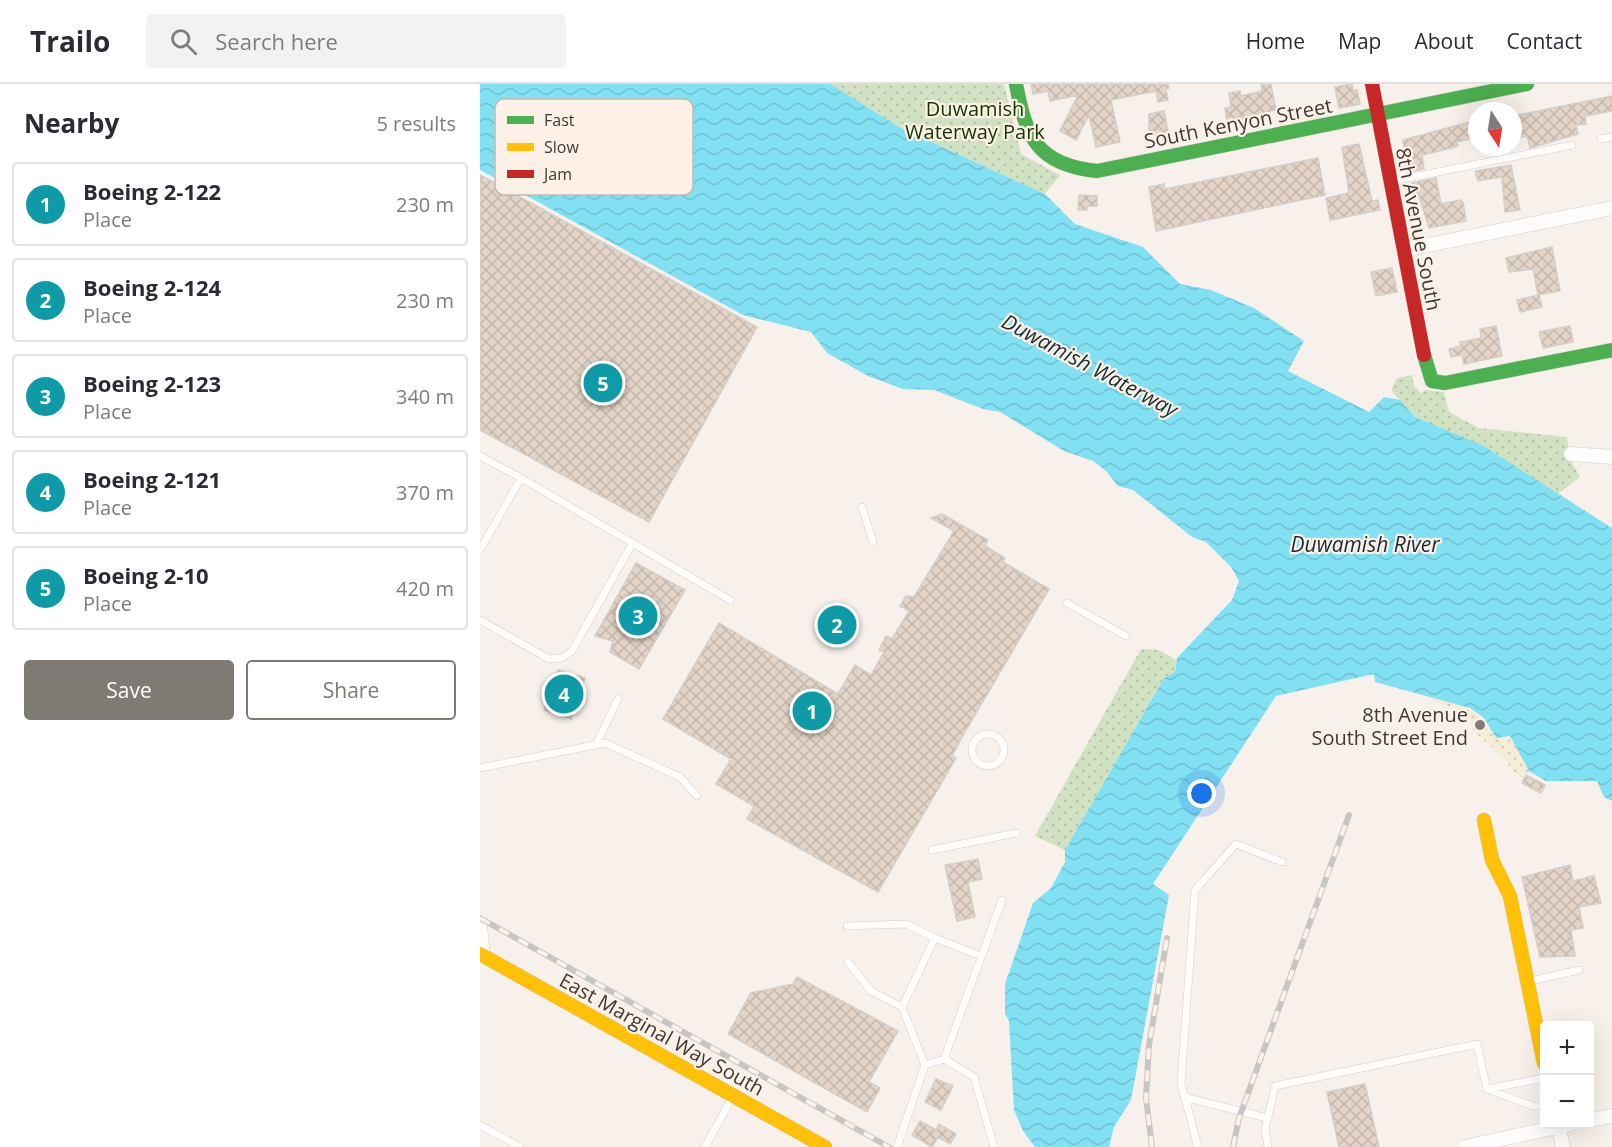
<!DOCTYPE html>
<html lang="en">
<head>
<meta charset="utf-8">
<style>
  :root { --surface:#fff; --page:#f2f2f3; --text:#2b2b33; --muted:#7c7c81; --line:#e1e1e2; --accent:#807a75 }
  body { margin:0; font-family:"Open Sans",sans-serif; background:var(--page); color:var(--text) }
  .controls { position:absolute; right:18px; bottom:18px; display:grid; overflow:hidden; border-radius:6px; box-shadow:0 6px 24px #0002 }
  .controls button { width:54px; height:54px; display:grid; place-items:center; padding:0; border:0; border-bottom:2px solid var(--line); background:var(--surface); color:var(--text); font:30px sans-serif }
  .compass { position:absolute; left:988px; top:18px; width:54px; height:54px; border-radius:50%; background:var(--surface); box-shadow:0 6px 24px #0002; rotate:168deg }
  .you { position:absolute; left:722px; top:710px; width:21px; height:21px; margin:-15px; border:4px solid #fff; border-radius:50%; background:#1a73e8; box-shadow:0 0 0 9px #1a73e833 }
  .badge { display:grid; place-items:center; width:39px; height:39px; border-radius:50%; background:var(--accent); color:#fff; font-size:20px; font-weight:700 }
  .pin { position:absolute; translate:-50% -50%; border:3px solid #fff; box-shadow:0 2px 6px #0006 }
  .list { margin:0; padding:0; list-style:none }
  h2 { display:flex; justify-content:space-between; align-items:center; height:78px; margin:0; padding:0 24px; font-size:26px }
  h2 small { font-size:20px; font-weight:400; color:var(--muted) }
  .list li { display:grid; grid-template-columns:39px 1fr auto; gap:18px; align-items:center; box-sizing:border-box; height:84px; margin:0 12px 12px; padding:0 12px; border:2px solid var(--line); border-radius:6px }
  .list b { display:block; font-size:22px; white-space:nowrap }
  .list p { margin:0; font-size:20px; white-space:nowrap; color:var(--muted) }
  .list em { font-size:20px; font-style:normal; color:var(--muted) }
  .actions { display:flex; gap:12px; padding:18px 24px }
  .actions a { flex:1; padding:14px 0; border:2px solid var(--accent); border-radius:6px; text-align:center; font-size:21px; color:var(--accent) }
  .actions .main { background:var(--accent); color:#fff }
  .icon { flex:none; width:33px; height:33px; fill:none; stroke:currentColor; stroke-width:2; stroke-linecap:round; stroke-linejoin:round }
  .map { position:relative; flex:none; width:1132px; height:1063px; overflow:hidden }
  header { display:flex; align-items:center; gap:36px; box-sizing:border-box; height:84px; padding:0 30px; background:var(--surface); border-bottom:2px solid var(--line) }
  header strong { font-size:28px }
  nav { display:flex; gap:33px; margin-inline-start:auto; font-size:21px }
  .search { width:420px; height:54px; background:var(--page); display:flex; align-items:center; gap:15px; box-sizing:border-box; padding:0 21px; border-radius:6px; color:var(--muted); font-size:22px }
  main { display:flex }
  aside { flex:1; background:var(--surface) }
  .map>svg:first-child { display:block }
  .sand { fill:url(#sand-dots) }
  .park { fill:url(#park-dots) }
  .water { fill:url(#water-waves) }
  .building { fill:url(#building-cross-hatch); stroke:#d3cec9; stroke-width:1.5 }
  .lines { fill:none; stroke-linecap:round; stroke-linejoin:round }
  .lane-casing { stroke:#d3ceca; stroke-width:8 }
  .street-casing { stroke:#d3ceca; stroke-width:15 }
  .fast-casing { stroke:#d3ceca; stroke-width:15 }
  .slow-casing { stroke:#d3ceca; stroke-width:15 }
  .jam-casing { stroke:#d3ceca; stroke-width:15 }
  .lane { stroke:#fefdfc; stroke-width:7 }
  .street { stroke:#fefdfc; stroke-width:14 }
  .fast { stroke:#4caf50; stroke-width:14 }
  .slow { stroke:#ffc107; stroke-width:14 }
  .jam { stroke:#c62828; stroke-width:14 }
  .rail-casing { stroke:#c8c6c5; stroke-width:6 }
  .rail { stroke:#fdf0e6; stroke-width:4; stroke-dasharray:11; stroke-linecap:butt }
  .poi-dot { fill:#807a75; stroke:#fdf0e6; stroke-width:2 }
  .labels { text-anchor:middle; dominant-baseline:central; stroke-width:4.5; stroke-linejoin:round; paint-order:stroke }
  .park-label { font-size:20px; fill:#143700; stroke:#fdf0e6 }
  .street-label { font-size:20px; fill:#3f3a36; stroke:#fdf0e6 }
  .poi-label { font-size:20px; fill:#3f3a36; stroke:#fdf0e6; text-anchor:end }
  .water-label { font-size:21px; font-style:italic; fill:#162d33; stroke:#fdf0e6 }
  .key { fill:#fdf0e6; stroke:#c4b9b1; stroke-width:1.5 }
  .key-label { font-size:16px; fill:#3f3a36 }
</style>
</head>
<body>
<header>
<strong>Trailo</strong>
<div class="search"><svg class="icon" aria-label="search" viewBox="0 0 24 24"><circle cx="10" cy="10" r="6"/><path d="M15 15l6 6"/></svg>Search here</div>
<nav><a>Home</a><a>Map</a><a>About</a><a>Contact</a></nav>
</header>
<main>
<aside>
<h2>Nearby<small>5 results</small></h2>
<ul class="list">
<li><span class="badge" style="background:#0f9aa8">1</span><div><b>Boeing 2-122</b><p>Place</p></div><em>230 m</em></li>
<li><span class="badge" style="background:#0f9aa8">2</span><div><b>Boeing 2-124</b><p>Place</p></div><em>230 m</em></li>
<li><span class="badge" style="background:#0f9aa8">3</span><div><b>Boeing 2-123</b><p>Place</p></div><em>340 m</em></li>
<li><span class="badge" style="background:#0f9aa8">4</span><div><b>Boeing 2-121</b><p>Place</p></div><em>370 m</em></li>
<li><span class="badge" style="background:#0f9aa8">5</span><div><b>Boeing 2-10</b><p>Place</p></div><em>420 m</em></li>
</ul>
<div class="actions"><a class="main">Save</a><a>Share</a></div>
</aside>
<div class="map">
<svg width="1132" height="1063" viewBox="0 0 1132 1063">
  <defs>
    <pattern id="sand-dots" width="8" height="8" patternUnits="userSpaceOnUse" patternTransform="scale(1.5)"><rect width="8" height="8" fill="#f5edd6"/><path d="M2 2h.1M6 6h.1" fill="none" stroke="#d3ccb8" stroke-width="1.8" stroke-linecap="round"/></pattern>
    <pattern id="park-dots" width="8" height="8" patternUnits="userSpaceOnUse" patternTransform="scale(1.5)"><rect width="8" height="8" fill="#d1e2c3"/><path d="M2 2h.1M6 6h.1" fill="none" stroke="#b4c3a8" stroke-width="1.8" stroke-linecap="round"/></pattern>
    <pattern id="water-waves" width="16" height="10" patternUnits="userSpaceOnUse" patternTransform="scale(1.5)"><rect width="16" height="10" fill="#81e0f2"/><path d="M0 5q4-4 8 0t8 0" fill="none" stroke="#70c1d0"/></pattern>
    <pattern id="building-cross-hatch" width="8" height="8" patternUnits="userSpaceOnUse" patternTransform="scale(1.5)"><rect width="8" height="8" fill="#e3d4c7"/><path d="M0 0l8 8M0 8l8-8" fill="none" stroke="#c4b7ac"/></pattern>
  </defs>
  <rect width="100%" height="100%" fill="#f8f1eb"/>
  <path class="sand" d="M953,614C985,622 998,624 1016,654L1030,652L1049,687L1045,695L1034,688L1022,672L994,648L989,633L991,629L952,617Z"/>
  <path class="park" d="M350,0H524L541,70L580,91L565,110L421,44Z
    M932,291L934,302L941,309L945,306L964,308L969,328L999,344L1087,353L1090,375L1100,393L1078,410L993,358L935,333L911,306L917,294Z
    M661,565L679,566L696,576L695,588L684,594L585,766L555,752Z"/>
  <path class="water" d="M0,0H350L421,44L565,110L595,140L663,163L700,200L731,206L774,224L824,257L808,287L889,328L904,313L920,316L935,333L1002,361L1132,444V717L1124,713L1117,697H1066L1049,687L1030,652L1016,654L1004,634L990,624L895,598L894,590L796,612L673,800L689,811L651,1016L634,1043L629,1063H555L543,1047L534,1026L529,937L525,930V900L553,819L571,804L585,778V766L684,594L695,588L697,574L752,516L759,497L751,483L726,458L712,453L653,406L638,402L626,387L613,377L584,367L520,328L503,325L454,306L423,305L388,292L347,269L331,248L263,231L0,86Z"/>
  <path class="building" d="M551,0H688L689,4L686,5L688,16L678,18L676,7L631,16L640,58L616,63L609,31L596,56L580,47L598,11L570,17L568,7L553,10Z
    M781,0H791L796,26L747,39L745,24L751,23L749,9L760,7L761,12L782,7Z
    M872,0L873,7L877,6L880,20L859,24L855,3Z
    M1132,12V27L1105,32L1106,40L1096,41L1098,50L1050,64L1047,52L1033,55V32Z
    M684,27L688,48L669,52V30Z
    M997,36V53L977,58L978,62L972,64L942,71L944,85L927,88L923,56Z
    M879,60L892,117L898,116L900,126L850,136L846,114L869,109L862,63Z
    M838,74L845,111L676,147L669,103L684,100L685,105Z
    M1031,81L1040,126L1025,128L1022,93L998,97L995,87Z
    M0,91L277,243L169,438L0,346Z
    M956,94L961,120L980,116L983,118L986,137L949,144L939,112L935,113L932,99Z
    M599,111L617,112V122H607V126H598Z
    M1072,163L1080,207L1058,211L1053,185L1029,188L1026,174Z
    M912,184L917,208L896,212L891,188Z
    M1059,211L1062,223L1040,228L1037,216Z
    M1016,242L1022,272L984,280L982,271L971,273L969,265L981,262L980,258L1001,254L1000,245Z
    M1090,242L1093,258L1063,264L1059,248Z
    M462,430L508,456L505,462L525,474L523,478L569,505L486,646L472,672L476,674L398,808L267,735L274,722L236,700L251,675L183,635L239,539L358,610L375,581L391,591L404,568L399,566L406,552L412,555L429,527L420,522L426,512L434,513L474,447L451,434Z
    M156,479L205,506L159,585L130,568L133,557L115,552Z
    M368,529L373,545L346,553L341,536Z
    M78,586L105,594L91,635L64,626Z
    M1046,691L1065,701L1061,709L1042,699Z
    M498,775L502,795L488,798L495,833L477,837L465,781Z
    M1090,781L1093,797L1114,792L1121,819L1099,823L1103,844L1091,846L1095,872L1060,873L1042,793Z
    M317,893L418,947L389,998L400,1004L387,1028L248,950L271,909L313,900Z
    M456,995L473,1002L461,1026L445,1018Z
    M885,1000L899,1063H859L847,1008Z
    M440,1037L456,1046L459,1040L476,1050L470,1060L458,1053L452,1063L432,1051Z"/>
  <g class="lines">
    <g class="lane-casing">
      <path id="lane" d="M1121,55L1132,53
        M913,97L1092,61
        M0,372L41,394
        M382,423L393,458
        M0,466L41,394L250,516
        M587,519L646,552
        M0,536L69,575L82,574L92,567L152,460
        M492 666a16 16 0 1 1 32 0a16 16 0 1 1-32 0Z
        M117,659L138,615
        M0,684L125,659L200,693L217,712
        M452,766L536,749
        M367,842L426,840L455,854L422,923L391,907L368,878
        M455,854L501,872
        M1050,897L1099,886
        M422,923L445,981
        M464,975L494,993L514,1063
        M1007,1005L1053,1022H1064
        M1008,1005L1064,994
        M704,1013L787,1034
        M0,1041L40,1063
        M225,1063L252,1014
        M417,1063L445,981L464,975L522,816
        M718,1063L701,999L715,806L756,760L802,778
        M788,1063L785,1046L795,1002L997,960L1007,1005"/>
    </g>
    <g class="street-casing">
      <path id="street" d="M923,166L1132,124
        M1091,370L1132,373
        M0,842L3,871
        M1110,1036L1132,1032
        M1078,1040L1083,1063
        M985,1063L1090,1040"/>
    </g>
    <g class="fast-casing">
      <path id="fast" d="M536,0C546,53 557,81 617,87L1047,0
        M944,271L952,297L965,299L1132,266"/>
    </g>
    <g class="slow-casing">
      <path id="slow" d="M1004,736L1012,776L1030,812L1064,979
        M0,870L345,1063"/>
    </g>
    <g class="jam-casing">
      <path id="jam" d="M892,0L944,271"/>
    </g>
    <use href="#lane" class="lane"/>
    <use href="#street" class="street"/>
    <use href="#fast" class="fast"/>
    <use href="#slow" class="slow"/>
    <use href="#jam" class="jam"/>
    <g class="rail-casing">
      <path id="rail" d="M0,834L409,1063
        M672,1063L666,1014L669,961L687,854
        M753,1063L759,1034L869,731"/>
    </g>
    <use href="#rail" class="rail"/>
  </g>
  <circle class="poi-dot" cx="1000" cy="641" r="6"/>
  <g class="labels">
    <g class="park-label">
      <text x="495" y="24">Duwamish<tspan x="495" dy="23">Waterway Park</tspan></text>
    </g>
    <g class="street-label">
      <text transform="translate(758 39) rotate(-11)">South Kenyon Street</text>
      <text transform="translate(939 145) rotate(79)">8th Avenue South</text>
      <text transform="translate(182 950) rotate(29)">East Marginal Way South</text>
    </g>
    <g class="poi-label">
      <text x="988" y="630">8th Avenue<tspan x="988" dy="23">South Street End</tspan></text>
    </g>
    <g class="water-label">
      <text transform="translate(610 281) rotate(28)">Duwamish Waterway</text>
      <text x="885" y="460">Duwamish River</text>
    </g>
  </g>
  <rect x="15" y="15" width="198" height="96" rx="9" class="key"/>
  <rect x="27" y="32" width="27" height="8" fill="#4caf50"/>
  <rect x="27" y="59" width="27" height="8" fill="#ffc107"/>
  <rect x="27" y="86" width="27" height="8" fill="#c62828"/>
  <g class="key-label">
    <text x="64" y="42">Fast</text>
    <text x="64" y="69">Slow</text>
    <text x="64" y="96">Jam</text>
  </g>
</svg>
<div class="controls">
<button>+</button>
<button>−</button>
</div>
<svg class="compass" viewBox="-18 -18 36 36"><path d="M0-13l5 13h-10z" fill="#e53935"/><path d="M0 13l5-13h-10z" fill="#7c7c81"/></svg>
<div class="you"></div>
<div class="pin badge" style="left:332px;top:627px;background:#0f9aa8">1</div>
<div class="pin badge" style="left:357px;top:541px;background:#0f9aa8">2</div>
<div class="pin badge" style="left:158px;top:532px;background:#0f9aa8">3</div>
<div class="pin badge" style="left:84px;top:610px;background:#0f9aa8">4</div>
<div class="pin badge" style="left:123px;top:299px;background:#0f9aa8">5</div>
</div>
</main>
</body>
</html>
